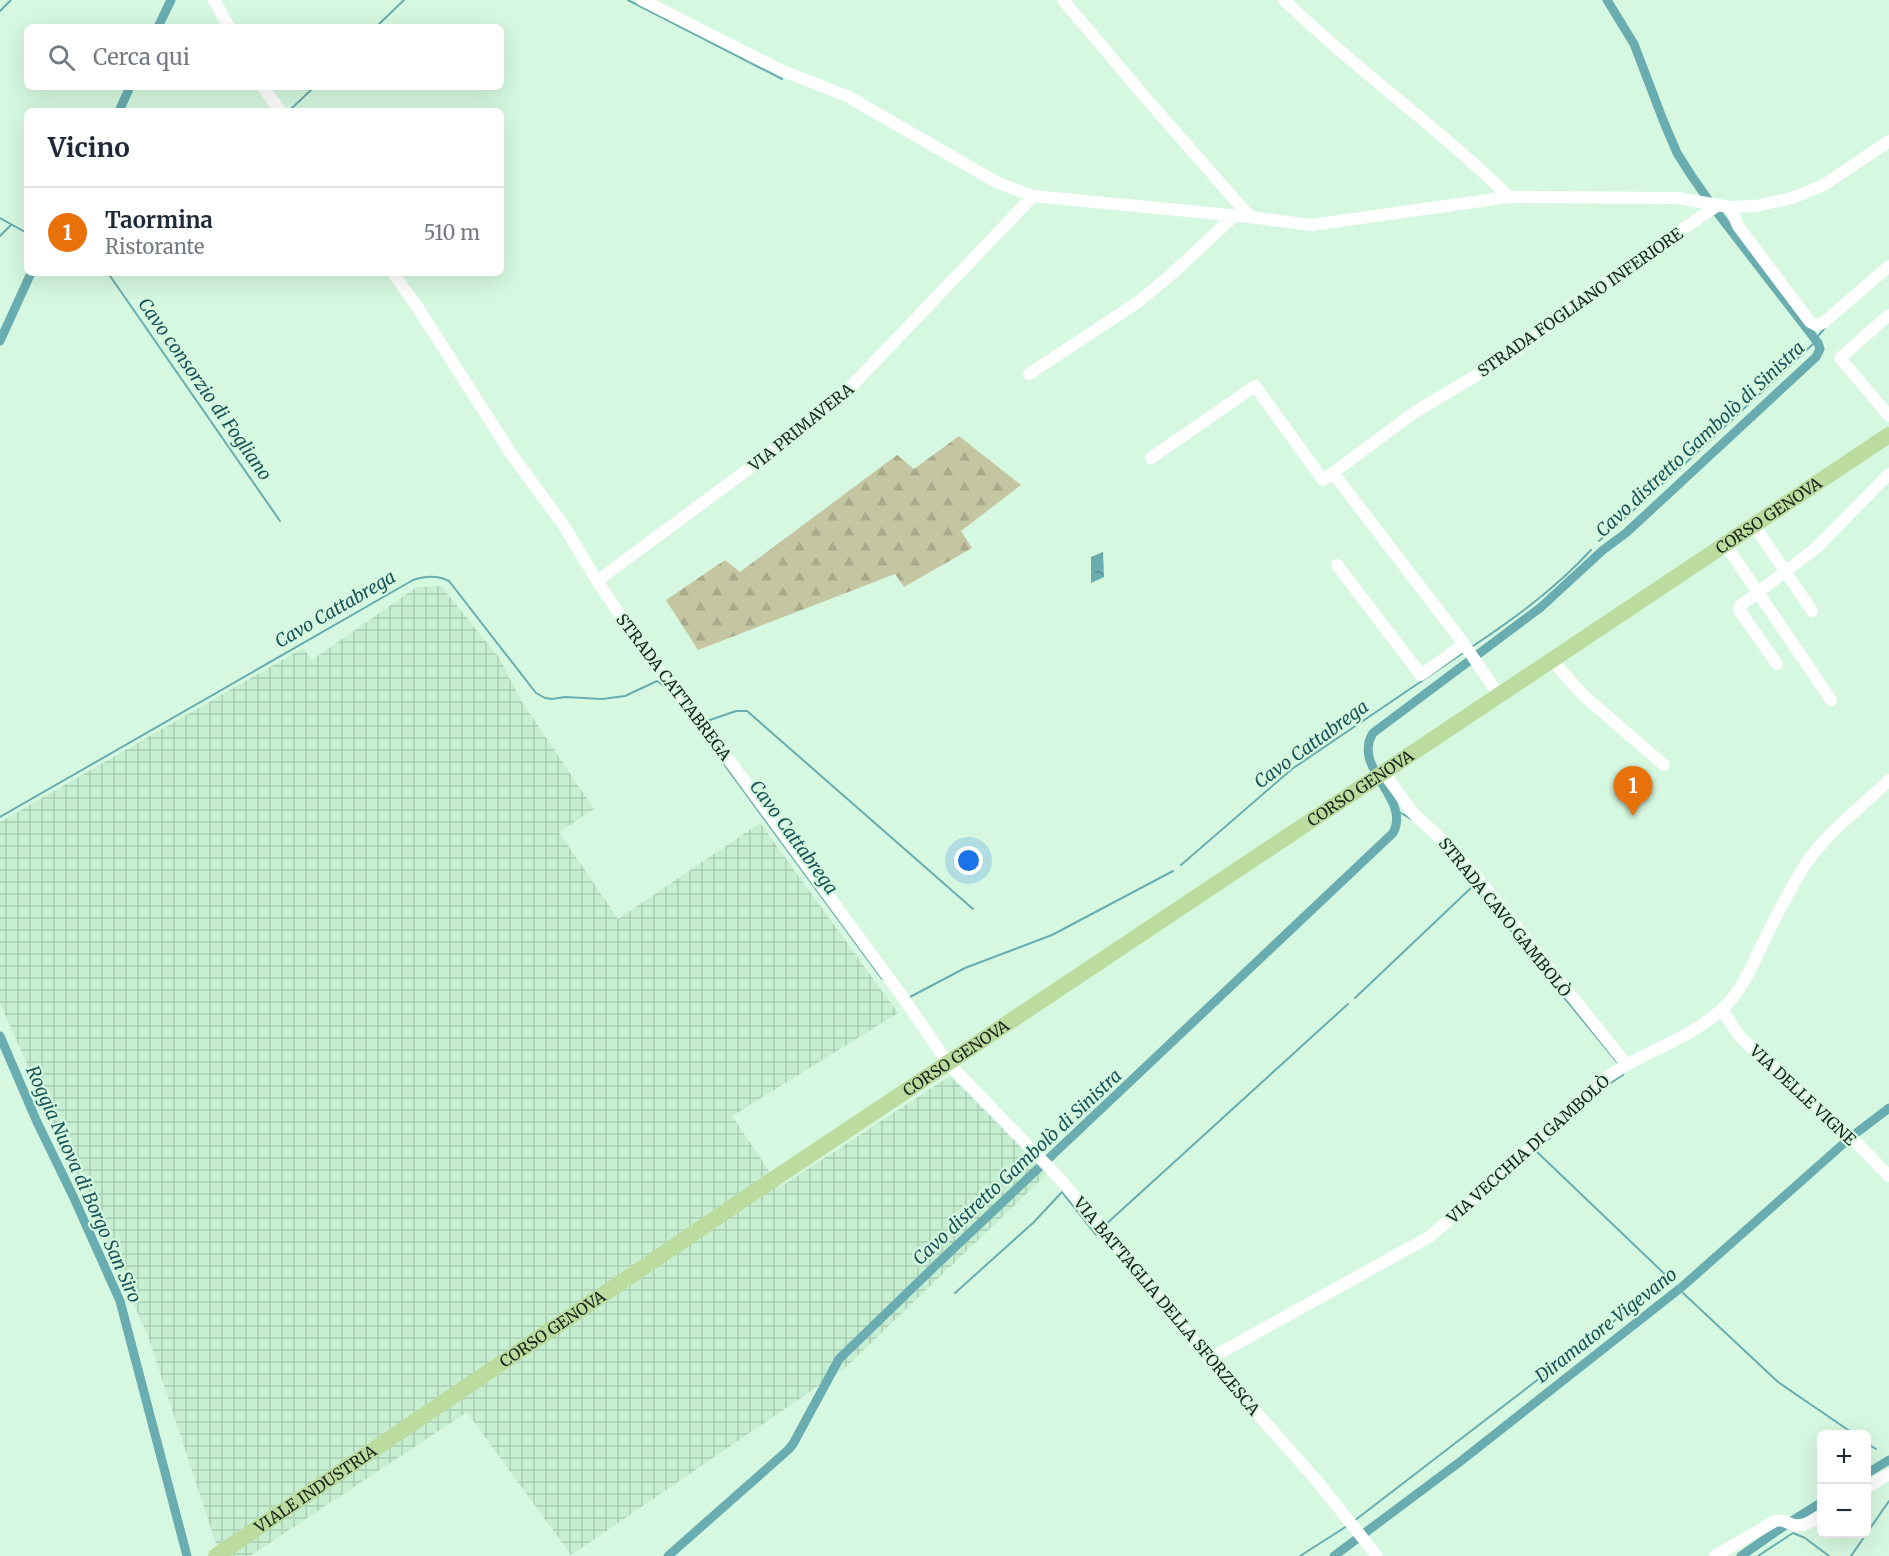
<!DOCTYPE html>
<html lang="it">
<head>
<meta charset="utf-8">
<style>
  :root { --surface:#fff; --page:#f6f6f7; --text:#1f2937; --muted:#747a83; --line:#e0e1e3; --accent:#355bcc }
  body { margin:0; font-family:Merriweather,serif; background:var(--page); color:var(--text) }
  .controls { position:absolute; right:18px; bottom:18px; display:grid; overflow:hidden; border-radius:9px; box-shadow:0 6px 24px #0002 }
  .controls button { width:54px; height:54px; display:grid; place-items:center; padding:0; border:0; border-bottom:2px solid var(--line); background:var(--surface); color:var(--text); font:30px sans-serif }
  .you { position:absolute; left:969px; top:861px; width:21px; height:21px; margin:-15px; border:4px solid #fff; border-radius:50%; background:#1a73e8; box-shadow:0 0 0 9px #1a73e833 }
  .badge { display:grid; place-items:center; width:39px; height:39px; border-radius:50%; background:var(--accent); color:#fff; font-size:20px; font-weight:700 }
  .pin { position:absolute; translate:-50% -50px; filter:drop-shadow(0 2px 3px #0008) }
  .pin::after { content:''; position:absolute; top:32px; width:21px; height:18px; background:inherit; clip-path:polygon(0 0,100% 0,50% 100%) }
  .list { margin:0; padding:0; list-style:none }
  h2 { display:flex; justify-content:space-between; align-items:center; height:78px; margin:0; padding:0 24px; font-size:26px }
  h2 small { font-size:20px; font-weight:400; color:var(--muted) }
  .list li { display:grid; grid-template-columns:39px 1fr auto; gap:18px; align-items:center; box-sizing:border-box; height:90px; padding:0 24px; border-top:2px solid var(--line) }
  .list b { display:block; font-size:22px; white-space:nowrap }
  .list p { margin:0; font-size:20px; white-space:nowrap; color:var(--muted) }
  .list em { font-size:20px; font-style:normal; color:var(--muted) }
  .icon { flex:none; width:33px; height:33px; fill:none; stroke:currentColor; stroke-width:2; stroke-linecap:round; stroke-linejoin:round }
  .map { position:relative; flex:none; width:1889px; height:1556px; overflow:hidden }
  .search { position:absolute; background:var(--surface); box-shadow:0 6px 24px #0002; left:24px; top:24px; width:480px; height:66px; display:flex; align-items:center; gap:15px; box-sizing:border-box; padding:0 21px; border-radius:9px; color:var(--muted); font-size:22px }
  .panel { position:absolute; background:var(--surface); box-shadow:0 6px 24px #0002; left:24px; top:108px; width:480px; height:168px; border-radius:9px }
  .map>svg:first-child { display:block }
  .industrial { fill:url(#industrial-grid) }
  .forest { fill:url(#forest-firs) }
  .water { fill:url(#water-ripples) }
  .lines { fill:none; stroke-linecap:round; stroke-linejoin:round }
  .stream { stroke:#69adb0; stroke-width:2 }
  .canal { stroke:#69adb0; stroke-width:9 }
  .minor { stroke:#fff; stroke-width:12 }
  .major { stroke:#bbdc9e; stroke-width:16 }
  .labels { text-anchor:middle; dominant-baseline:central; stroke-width:4.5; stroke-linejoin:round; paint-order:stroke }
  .street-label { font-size:16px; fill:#18241c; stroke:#d6f8e0 }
  .water-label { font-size:18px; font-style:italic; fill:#195457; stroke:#d6f8e0 }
</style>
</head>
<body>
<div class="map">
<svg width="1889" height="1556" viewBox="0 0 1889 1556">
  <defs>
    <pattern id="industrial-grid" width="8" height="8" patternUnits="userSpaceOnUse" patternTransform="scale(1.5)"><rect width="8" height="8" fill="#c6efd2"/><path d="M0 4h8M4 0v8" fill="none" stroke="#a9cdb4"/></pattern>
    <pattern id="forest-firs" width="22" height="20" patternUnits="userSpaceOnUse" patternTransform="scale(1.5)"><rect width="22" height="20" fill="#c4c6a1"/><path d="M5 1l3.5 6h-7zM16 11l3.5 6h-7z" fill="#a8aa8a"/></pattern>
    <pattern id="water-ripples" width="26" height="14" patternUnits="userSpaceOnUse" patternTransform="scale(1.5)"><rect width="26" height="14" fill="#69adb0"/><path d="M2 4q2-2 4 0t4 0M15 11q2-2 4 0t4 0" fill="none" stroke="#558d8e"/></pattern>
  </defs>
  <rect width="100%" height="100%" fill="#d6f8e0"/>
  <path class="industrial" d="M441,586L500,659L520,699L594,809L559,832L618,919L760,823L898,1013L732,1116L780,1187L950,1076L1049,1172L846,1367L571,1555L467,1412L250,1556H220L148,1336L0,1003V822L303,648L312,660L417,587Z"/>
  <path class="forest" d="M959,436L1021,485L961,531L972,548L904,587L895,574L698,650L666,600L725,560L740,572L897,455L914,469Z"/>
  <path class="water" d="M1103,552L1104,577L1091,583V557Z"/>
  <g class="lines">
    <path class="stream" d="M628,0L782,79
      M0,11L11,0
      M376,27L404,0
      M289,111L314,87
      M0,218L27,233
      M0,236L11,225
      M108,273L280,521
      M1817,337L1825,328
      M1599,541L1691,458L1813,344
      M1473,646C1515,618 1556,588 1591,550
      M679,703L882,979
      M707,721L736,711H747L973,909
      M1396,810L1411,819
      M0,817L413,580C426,576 437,575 449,581L536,693L545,698L552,699L565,697L602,699L625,696L657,681L668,689
      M1442,848L1531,955
      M1181,865L1292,769L1463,653
      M1558,990L1617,1062
      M910,997L965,968L1052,935L1173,871
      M1355,998L1473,886
      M1606,1086L1623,1075L1624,1071
      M1571,1118L1536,1151L1672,1281
      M1104,1226L1348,1004
      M1672,1277L1674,1276
      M1681,1284L1683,1286
      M955,1293L1034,1222L1062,1192L1096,1235
      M1683,1293L1778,1382L1854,1434
      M1866,1443L1876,1449
      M1354,1521L1666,1281
      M1300,1556L1347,1526
      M1758,1556L1793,1533L1805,1538L1829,1556
      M1851,1556L1889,1501"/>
    <path class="canal" d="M158,27L171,0
      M119,111L130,87
      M0,341L31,273
      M0,1036L37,1122L73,1196L120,1301L187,1556
      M1866,1474L1889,1460
      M1793,1520L1822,1502
      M668,1556L788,1450L793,1444L839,1359L935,1266L1393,833C1412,799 1351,768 1373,733L1540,608L1603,550L1626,533L1816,357L1820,349L1818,343L1716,211L1691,175L1677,153L1663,120L1634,44L1607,0
      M1334,1556L1461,1461L1683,1286L1851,1137L1889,1108
      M1741,1556L1784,1526"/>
    <path class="minor" d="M214,0L229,27
      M642,0L783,71L847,96L998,183L1033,196L1250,217L1311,225L1509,197L1678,198L1730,207L1756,206L1792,198L1824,185L1889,141
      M1063,0L1150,103L1250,217
      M1284,0C1356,70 1438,127 1509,197
      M263,87L280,111
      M1730,207L1738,226L1810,322L1816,325L1823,323L1889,266
      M393,273L418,308L512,455L564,526L597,581L654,665L665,676L701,722L902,996L948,1063L1061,1180L1209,1359L1317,1481L1377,1556
      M1889,315L1840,358L1889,416
      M1029,374L1138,302L1173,273L1235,215
      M1151,458L1255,386L1323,480L1415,412L1507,357L1548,327L1570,306L1718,205
      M1333,473L1464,644L1498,694
      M1754,525L1812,611
      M1725,544L1831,700
      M1337,565L1421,675L1464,644
      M597,581L743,473L843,395L1033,196
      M1551,659L1583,695L1664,765
      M1777,664L1739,610L1740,606L1816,548L1889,474
      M1384,773L1413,813L1452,849L1479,880L1626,1064
      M1722,1010L1740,1037L1849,1135L1889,1176
      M1209,1359L1429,1237L1482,1192L1607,1077C1643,1052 1688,1040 1721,1010C1742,992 1752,965 1764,941C1776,916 1789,891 1803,868C1825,833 1860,809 1889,780
      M1866,1488L1889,1474
      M1715,1556L1775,1521C1784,1519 1786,1523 1794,1525C1804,1527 1814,1520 1822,1515"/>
    <path class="major" id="s1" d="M216,1556L768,1183L1889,435"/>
  </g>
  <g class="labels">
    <g class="street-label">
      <text transform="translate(1580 302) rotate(-35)">STRADA FOGLIANO INFERIORE</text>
      <text transform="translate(801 427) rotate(-39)">VIA PRIMAVERA</text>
      <text stroke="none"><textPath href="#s1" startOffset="1869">CORSO GENOVA</textPath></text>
      <text transform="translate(674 687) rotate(53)">STRADA CATTABREGA</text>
      <text stroke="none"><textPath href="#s1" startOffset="1378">CORSO GENOVA</textPath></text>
      <text transform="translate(1505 917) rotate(51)">STRADA CAVO GAMBOLÒ</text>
      <text stroke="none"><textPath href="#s1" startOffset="892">CORSO GENOVA</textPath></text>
      <text transform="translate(1803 1095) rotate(43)">VIA DELLE VIGNE</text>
      <text transform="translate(1528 1149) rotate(-42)">VIA VECCHIA DI GAMBOLÒ</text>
      <text transform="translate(1167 1306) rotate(50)">VIA BATTAGLIA DELLA SFORZESCA</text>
      <text stroke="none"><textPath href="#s1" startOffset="406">CORSO GENOVA</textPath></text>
      <text stroke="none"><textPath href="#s1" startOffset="120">VIALE INDUSTRIA</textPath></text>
    </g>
    <g class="water-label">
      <text transform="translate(205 389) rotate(55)">Cavo consorzio di Fogliano</text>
      <text transform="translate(1700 439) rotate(-43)">Cavo distretto Gambolò di Sinistra</text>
      <text transform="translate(335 609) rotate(-30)">Cavo Cattabrega</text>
      <text transform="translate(1311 744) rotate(-36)">Cavo Cattabrega</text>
      <text transform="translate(794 837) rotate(54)">Cavo Cattabrega</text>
      <text transform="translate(1017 1167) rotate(-43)">Cavo distretto Gambolò di Sinistra</text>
      <text transform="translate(84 1184) rotate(66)">Roggia Nuova di Borgo San Siro</text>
      <text transform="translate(1606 1325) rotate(-38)">Diramatore Vigevano</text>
    </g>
  </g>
</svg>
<div class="controls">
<button>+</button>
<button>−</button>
</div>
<div class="you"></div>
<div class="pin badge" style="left:1633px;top:816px;background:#e8710a">1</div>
<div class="search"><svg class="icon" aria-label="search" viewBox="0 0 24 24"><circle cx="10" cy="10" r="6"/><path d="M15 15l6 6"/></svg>Cerca qui</div>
<section class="panel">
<h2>Vicino<small></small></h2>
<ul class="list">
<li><span class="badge" style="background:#e8710a">1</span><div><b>Taormina</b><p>Ristorante</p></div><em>510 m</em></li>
</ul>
</section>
</div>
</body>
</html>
